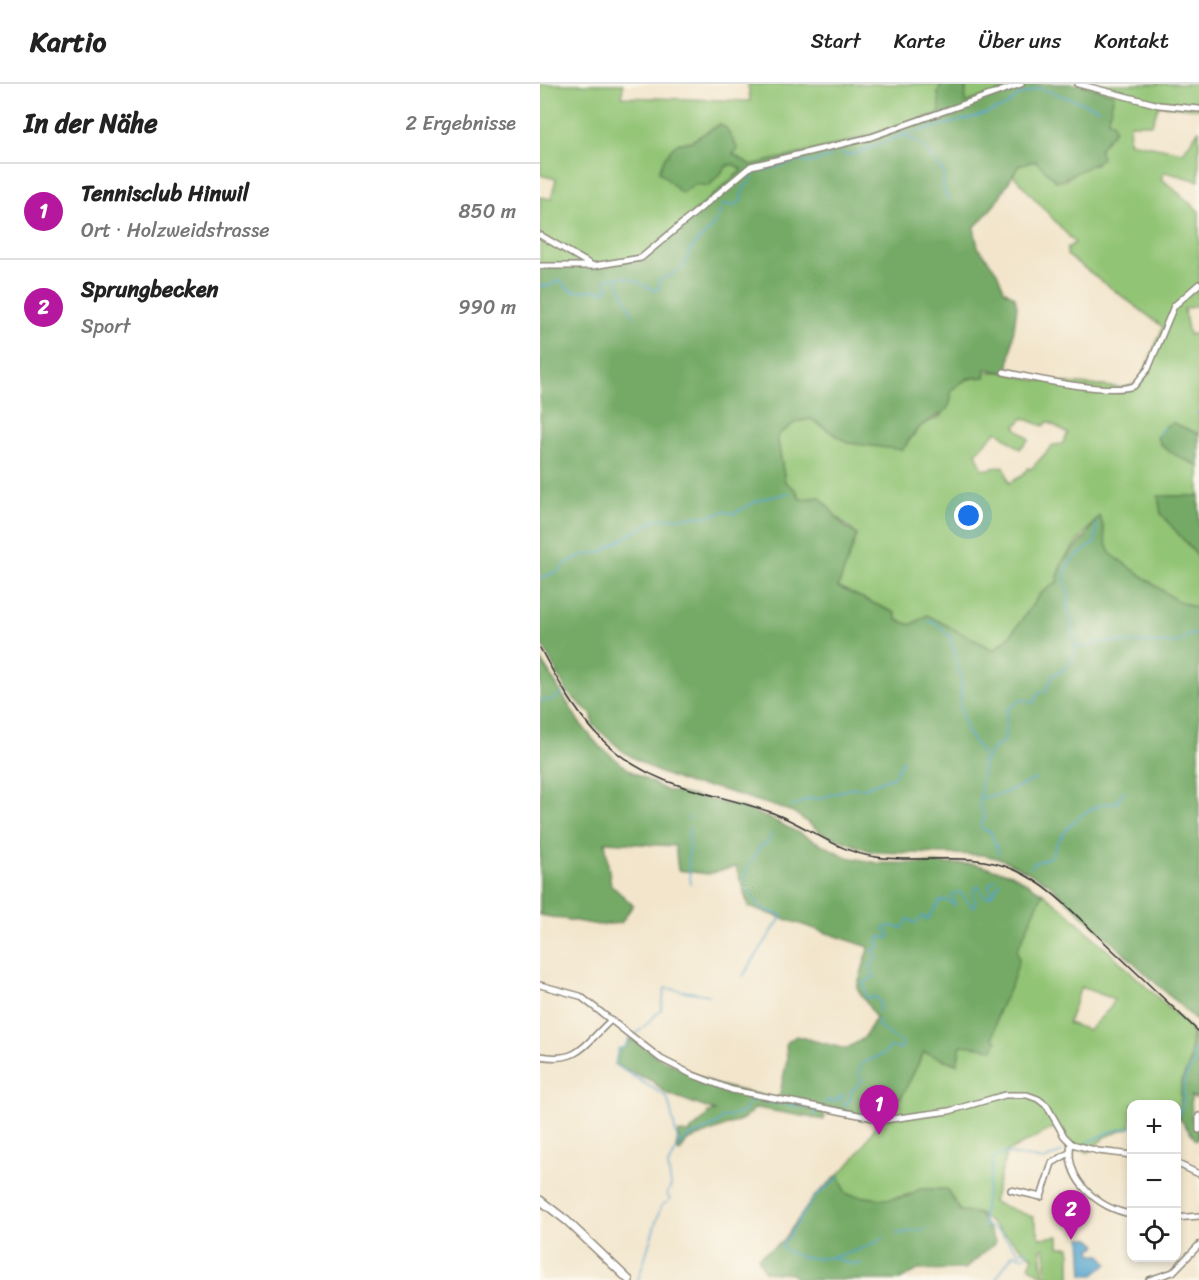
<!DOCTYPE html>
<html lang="de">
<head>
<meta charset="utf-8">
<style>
  :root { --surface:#fff; --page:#f6f6f6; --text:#222; --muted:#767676; --line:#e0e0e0; --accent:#b5179e }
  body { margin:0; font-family:Sriracha,sans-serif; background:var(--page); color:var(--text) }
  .controls { position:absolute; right:18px; bottom:18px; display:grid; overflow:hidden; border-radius:12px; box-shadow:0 3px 9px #0003 }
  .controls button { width:54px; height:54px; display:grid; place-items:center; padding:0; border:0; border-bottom:2px solid var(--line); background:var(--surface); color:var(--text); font:30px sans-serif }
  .you { position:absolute; left:429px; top:432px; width:21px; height:21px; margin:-15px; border:4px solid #fff; border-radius:50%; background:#1a73e8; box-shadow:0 0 0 9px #1a73e833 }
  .badge { display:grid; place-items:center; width:39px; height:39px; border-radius:50%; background:var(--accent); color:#fff; font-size:20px; font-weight:700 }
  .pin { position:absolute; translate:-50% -50px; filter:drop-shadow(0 2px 3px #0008) }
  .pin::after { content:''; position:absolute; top:32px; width:21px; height:18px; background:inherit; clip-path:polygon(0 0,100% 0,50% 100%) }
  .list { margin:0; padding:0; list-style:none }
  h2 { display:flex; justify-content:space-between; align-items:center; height:78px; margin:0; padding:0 24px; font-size:26px }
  h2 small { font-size:20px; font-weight:400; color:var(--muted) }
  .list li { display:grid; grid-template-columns:39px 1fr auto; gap:18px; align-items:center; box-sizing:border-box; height:96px; padding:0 24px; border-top:2px solid var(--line) }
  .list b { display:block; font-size:22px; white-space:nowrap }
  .list p { margin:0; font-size:20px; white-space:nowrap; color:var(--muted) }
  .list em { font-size:20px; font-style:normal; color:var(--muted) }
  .icon { flex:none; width:33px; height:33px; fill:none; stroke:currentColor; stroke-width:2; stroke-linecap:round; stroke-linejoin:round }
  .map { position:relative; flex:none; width:659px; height:1196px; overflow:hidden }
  header { display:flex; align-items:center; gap:36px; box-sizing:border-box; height:84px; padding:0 30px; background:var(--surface); border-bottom:2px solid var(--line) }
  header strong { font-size:28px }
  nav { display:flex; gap:33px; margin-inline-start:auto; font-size:21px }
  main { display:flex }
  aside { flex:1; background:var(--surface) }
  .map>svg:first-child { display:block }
  .green { fill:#92c475; stroke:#5e7850; stroke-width:1.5; fill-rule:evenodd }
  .forest { fill:#75aa66; stroke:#506a48; stroke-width:1.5 }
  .water { fill:#51a3cc; stroke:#3e677c; stroke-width:1.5 }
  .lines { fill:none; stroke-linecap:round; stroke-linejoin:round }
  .stream { stroke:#51a3cc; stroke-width:1.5 }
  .minor-casing { stroke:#8e887b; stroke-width:8 }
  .major-casing { stroke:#8e887b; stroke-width:10 }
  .minor { stroke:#fff; stroke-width:5 }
  .major { stroke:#fff; stroke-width:7 }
  .rail { stroke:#2b2b2b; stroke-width:1.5 }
</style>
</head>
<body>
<header>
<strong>Kartio</strong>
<nav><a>Start</a><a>Karte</a><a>Über uns</a><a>Kontakt</a></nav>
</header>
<main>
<aside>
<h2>In der Nähe<small>2 Ergebnisse</small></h2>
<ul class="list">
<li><span class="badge">1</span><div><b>Tennisclub Hinwil</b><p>Ort · Holzweidstrasse</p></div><em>850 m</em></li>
<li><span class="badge">2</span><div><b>Sprungbecken</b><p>Sport</p></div><em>990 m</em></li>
</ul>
</aside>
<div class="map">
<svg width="659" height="1196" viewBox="0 0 659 1196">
  <rect width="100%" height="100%" fill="#fbf7ec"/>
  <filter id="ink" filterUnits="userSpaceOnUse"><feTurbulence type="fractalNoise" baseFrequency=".0167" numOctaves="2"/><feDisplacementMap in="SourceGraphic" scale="12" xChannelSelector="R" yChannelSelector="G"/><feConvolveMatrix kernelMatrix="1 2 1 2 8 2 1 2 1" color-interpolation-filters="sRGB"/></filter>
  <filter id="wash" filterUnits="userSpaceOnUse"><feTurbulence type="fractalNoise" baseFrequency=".008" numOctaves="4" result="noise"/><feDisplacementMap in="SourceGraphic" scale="24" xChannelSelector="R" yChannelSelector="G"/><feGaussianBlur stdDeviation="1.35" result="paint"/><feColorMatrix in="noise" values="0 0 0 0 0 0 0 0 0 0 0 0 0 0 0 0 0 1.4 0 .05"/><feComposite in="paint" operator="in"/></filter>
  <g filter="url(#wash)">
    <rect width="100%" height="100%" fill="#f2e5cb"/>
    <path class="green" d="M0,0H83L82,13L210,17L208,0H402L398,7L400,29L331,53L211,82L193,70L180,40L152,57L136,60L156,100L178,92L187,82L193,80L203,87L120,161L91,178L0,182V113L11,115L16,95L0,91Z
      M426,0H481L425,20Z
      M538,0H659V25L619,21L612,40H590L589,58L643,68L659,46V97L625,88L621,94L659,127V221L644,225L649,251L659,249V350L633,339L620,360L641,374L659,382V412L618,413L641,452L659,474V525L636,516L571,470L566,462L559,432C546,451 516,475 517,498L500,510L470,552L453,566L387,531L371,541L357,536L355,529L298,503L317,451L288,425L260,415L258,409L245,398L237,351L256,338L271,335L308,359L364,363L382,341L400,333C410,307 414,294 445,293L446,288H464L494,296L584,304L600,298L623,243L527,171V164L535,159L473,91L479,81L496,77L516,97H524L541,83L556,80L568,37ZM483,334L503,342L508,338L528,349L522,360L513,361L491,385L488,384L482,392L469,399L464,382L443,386L436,369L457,347L480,365L489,355L475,343Z
      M503,809L526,827L647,941L652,949L650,978L641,999L640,1035L637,1036L636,1020H592L591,1043L565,1053L548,1068L527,1058L517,1042L467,1068L453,1118L493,1133L500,1154L519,1152V1163H530V1196H507L505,1164L501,1165L504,1193L489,1182L493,1173L439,1130L420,1127L375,1109L346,1116L306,1110L299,1090C313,1078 325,1060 334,1044C340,1031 336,1027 346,1013L361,1014L384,968L416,980L421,961L453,955C455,945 456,935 459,926C465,906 481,887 477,866ZM541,903L574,915L571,923L549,946L528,939Z"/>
    <path class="forest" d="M402,0H426L425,19L481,0H538L574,10L568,37L573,38L575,46L559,65L562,74C557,79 521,97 516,97L496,77L479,81L455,120L434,144L438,163L457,188L464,206L475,213L477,222L468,289L446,285L445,293L428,294L411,306C413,333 395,329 380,343C374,348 367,358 363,366L308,359L271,335L256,338L237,352L245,398L255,405L260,415L280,413L305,443L317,451L298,503L355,529L357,536L371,541L387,531L454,566L470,552L500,510L517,498L522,478L546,452L559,432C567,444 562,458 571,470L636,516L659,525V939L508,799L480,784L461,775L443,771L333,768L282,749L253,728L176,704L149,700L118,688L85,669L53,641L52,631L27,608L0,556V182H53L101,174L202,86L193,80L187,82L169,102L156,100L141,109L119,87L125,73L136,60L152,57L180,40L186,44L198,65L193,70L211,81L294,62L400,29L398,7Z
      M633,339L659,350V382C645,375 623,369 617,353L625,342Z
      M618,412H659V474L621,430Z
      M0,574L39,638L59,662L91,687L125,706L198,722L233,736L307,773L337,779L434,780L472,790L503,809L477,866L479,876L471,902L458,927L453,954L457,957L453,965L421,961L417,980L384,968L361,1014L346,1013L337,1025V1035L239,1014L247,976L246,959L256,952L306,965L324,954L336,934L317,904L329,863L209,823L196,783L168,790L138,786L135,762L65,758L71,801L93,821L81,839L59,841L0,831Z
      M652,949L659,960V1011L656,1014L651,1012L652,1034L657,1037L659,1055L656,1056L640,1035L641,999L650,978Z
      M91,953L121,975L177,1001L281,1025L285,1032L284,1036L216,1024L203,1035L147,1057L140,1068L136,1065L139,1048L149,1049C156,1040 164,1038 168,1029L175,1027L126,1009L112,997L75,981L78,965L85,963Z
      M299,1090L306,1110C327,1113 362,1122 379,1105H407L420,1127L439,1130L456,1158L425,1185L378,1186L360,1196H257L252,1190L225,1188L218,1173L242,1158L274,1113Z"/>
    <path class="water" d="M541,1154H551L557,1162L551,1165L552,1170H560L568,1179L554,1191H543Z"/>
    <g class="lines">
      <path class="stream" d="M364,52L383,61L404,89L403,105L409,117
        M300,69L312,71L363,51L436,33L467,22L476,13L499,4L560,25
        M76,193L94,233
        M0,202H9L20,196C36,218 46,200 64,208L69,203L65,198L66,195C87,189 98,198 115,207L119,205V196C135,191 147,184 149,167C164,148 173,150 182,122L187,120L193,122L201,117L204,103L210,99L213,89L258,77L270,79L292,72
        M656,329H659
        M617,352L625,342
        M0,494L19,487L27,479L42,471L59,469L117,435L170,432L185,427L193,430L219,416L249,409
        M388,537L399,541L410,553L422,597L420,622L427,648L443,670L442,680
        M536,563L551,562L556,558L637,559L649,551L659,550
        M13,616L22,609
        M0,617L10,616
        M441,714L462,710L496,695
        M252,723L270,714L278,715L312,704H324L354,692L363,676
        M149,736V733
        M149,744C148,763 148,781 151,800
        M459,770L451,748L442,745L441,739L445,735L439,720L443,681L454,663L464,658L467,626L482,615L494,619L498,609L506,607L513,591C546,580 532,546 527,521L530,514C516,484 531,475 555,459L557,439
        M491,784L494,779L511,773C520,747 547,718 576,719L584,707
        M206,801C204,775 215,779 220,762L227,759L232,750
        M453,810L460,798
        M203,892L242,832L221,824L208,806
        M339,928L340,919L336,913L327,914L323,899L334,893L330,881L338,874L332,867L341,862L337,857L342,852L347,855L350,850L344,845L347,842L363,844L368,835L375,839L383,832L387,836L400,817L407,816L415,821L412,810L420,808L433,823L436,817L433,807L438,802L443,811L448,813L453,810L448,801L456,795
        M95,951L121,926L125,904L169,911
        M89,954L85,963L78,965L75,981L127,1013C132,1029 134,1044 139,1061
        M284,1020L288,1016L293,1018L302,1011V1018L306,1021L311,1014L309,1010L322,996L319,990L321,980L343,970L351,963L361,965L363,960L338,942L339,935
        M636,1034C650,1018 635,994 655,980L652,970L659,961
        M549,1058L569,1048L592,1043
        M299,1093L274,1114L241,1163C269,1186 317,1169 344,1154
        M356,1150L385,1145
        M290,1173L312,1180H324
        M98,1196L121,1122L130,1116L127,1110L131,1102L128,1081L139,1062L145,1055L177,1040L182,1034L202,1029L211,1016L273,1024L276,1030L279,1027
        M455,1196L473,1170L483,1173L488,1169L485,1166L479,1168L458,1147L444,1141L443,1132L454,1074L465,1069L504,1076L522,1068"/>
    </g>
  </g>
  <g filter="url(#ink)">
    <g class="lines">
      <g class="minor-casing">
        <path id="minor" d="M538,0L619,21L659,25
          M0,151L53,182
          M0,182H53L101,174L211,82L331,53L481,0
          M464,288C490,294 570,311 594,302L608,285L634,222L659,200
          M0,901L40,912L121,975L153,991L192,1006L344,1036L409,1027L465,1011H487L498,1015L507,1022L524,1052L532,1060L558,1067L592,1071
          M0,972C39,979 44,961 70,937
          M659,1032V1046
          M531,1059C524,1095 558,1125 592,1130
          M636,1079L659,1090
          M471,1106L501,1113L512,1079L529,1069
          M636,1134L659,1132
          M609,1196L633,1188L659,1161"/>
      </g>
      <g class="major-casing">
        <path id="major" d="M0,1116L27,1137L89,1196"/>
      </g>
      <use href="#minor" class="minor"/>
      <use href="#major" class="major"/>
      <path class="rail" d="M0,564C35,629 66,679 141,702C171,712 203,718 233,729C268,742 297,768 336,773C384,780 429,766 475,786C509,801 534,829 560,854C593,885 626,917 659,948"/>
    </g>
  </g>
</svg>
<div class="controls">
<button>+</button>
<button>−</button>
<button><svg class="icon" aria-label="locate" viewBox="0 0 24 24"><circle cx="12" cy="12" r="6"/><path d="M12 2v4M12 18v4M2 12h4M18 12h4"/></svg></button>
</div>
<div class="you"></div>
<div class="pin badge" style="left:339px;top:1051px">1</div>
<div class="pin badge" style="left:531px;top:1156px">2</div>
</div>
</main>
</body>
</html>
